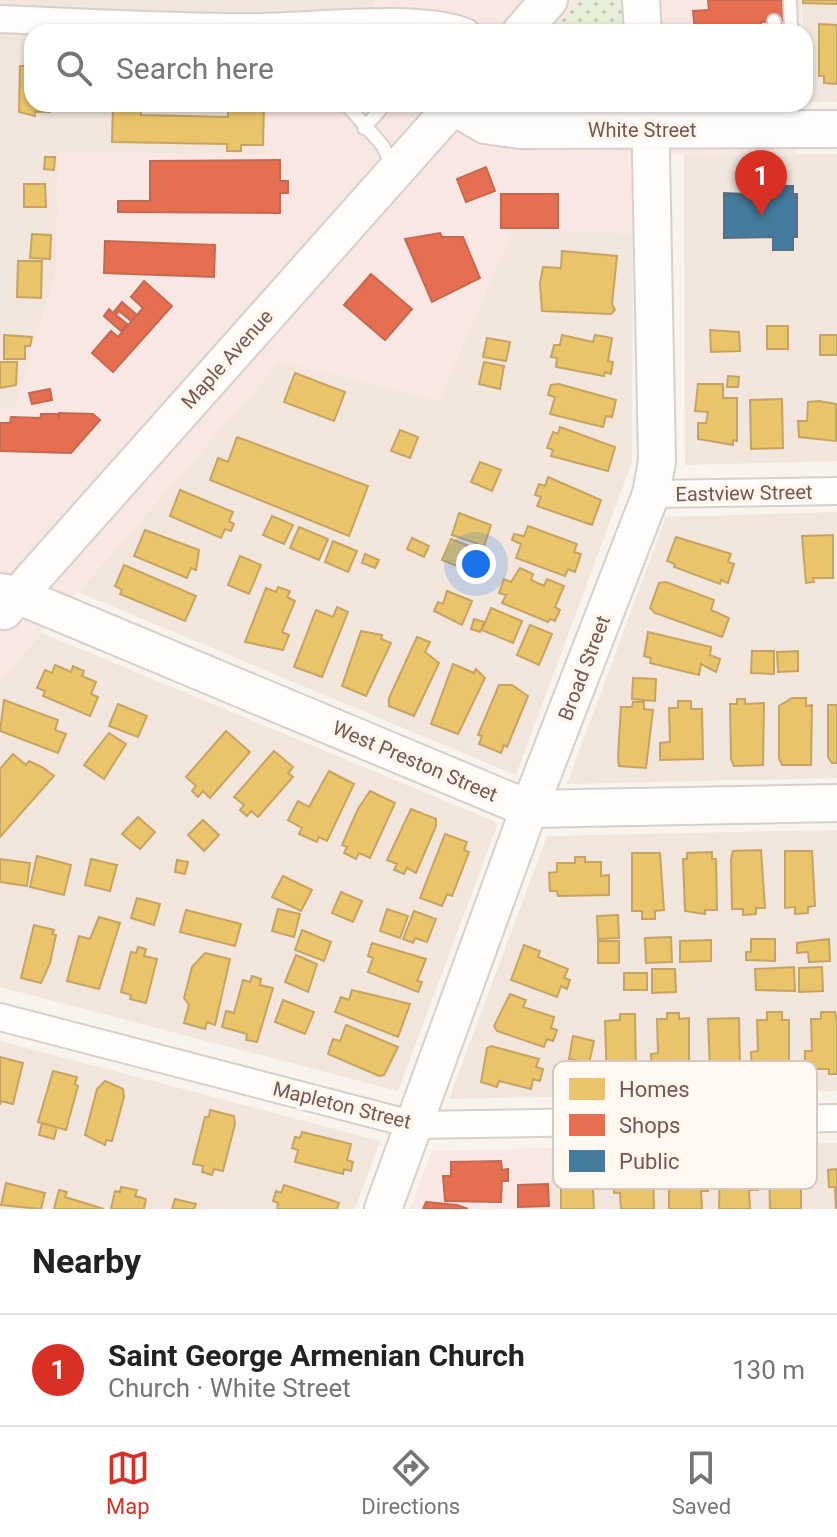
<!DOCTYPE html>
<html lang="en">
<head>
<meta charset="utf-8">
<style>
  :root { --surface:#fff; --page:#f6f6f6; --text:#222; --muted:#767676; --line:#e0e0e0; --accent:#d93025 }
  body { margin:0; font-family:Roboto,sans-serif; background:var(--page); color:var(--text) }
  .you { position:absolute; left:476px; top:564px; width:28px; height:28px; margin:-20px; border:6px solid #fff; border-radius:50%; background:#1a73e8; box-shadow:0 0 0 12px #1a73e833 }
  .badge { display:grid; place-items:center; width:52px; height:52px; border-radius:50%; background:var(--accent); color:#fff; font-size:26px; font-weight:700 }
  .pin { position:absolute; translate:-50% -66px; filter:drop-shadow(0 2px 4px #0008) }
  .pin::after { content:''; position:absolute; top:42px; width:28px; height:24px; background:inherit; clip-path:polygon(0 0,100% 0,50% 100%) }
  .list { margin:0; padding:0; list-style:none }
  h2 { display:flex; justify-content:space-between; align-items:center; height:104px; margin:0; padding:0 32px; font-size:34px }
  h2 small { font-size:26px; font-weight:400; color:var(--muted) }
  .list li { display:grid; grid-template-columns:52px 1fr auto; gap:24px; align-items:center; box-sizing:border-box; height:112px; padding:0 32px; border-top:2px solid var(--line) }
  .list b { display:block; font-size:30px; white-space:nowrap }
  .list p { margin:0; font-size:26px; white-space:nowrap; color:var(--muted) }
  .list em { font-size:26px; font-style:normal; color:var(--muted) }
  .icon { flex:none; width:44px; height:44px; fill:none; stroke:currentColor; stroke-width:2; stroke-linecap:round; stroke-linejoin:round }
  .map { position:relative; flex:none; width:837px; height:1209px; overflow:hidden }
  .search { position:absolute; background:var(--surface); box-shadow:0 2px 6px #0004; left:24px; right:24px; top:24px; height:88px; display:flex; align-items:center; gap:20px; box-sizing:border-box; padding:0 28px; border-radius:24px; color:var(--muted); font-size:30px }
  .sheet { height:216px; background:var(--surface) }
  nav { display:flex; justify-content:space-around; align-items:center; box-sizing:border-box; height:112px; border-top:2px solid var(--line); background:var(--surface); font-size:22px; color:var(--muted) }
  nav a { display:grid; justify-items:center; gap:4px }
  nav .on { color:var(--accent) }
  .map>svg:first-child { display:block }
  .residential { fill:#f1e5dc }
  .commercial { fill:#f8e7e2 }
  .park { fill:url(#park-dots) }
  .homes { fill:#e9c46a; stroke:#c7a361; stroke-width:2 }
  .shops { fill:#e76f51; stroke:#c66850; stroke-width:2 }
  .public { fill:#457b9d; stroke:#547085; stroke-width:2 }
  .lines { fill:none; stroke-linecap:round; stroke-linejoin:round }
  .lane-casing { stroke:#d8cfca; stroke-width:16 }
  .street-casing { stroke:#d8cfca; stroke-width:30 }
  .secondary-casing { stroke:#d8ceca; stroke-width:40 }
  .lane { stroke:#fefdfc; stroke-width:12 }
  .street { stroke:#fefdfc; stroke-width:26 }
  .secondary { stroke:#fefdfc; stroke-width:36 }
  .labels { text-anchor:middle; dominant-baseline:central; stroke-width:8; stroke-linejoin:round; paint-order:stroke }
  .street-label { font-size:20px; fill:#78574c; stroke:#fff7f0 }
  .key { fill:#fff7f0; stroke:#d6c7bf; stroke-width:2 }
  .key-label { font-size:22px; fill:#78574c }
</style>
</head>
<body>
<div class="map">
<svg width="837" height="1209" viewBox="0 0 837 1209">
  <defs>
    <pattern id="park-dots" width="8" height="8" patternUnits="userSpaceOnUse" patternTransform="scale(2)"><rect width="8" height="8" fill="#e8efd9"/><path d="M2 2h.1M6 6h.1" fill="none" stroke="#c1c4b2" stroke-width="1.8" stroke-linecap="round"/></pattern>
  </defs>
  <rect width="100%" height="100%" fill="#f9f3ee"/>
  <path class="residential" d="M0,0H374L372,32H32V104H266L265,154L58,153L56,271L14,410L0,409Z
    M802,0H837V102H805Z
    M837,154V461L685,465L684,155Z
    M513,229L633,233L632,462L516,775L78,592L280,361L439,400Z
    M837,512V778L567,784L666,517Z
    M42,633L498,823L398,1091L0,987V680Z
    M837,830V1091L449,1099L547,836Z
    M0,1041L380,1141L355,1209H0Z
    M837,1143V1209H550L551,1148Z"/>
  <path class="commercial" d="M374,0H802L801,32H372Z
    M266,104H799L797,154L633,155V233L513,230L439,401L280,362L0,680V409H14L56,271L58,152L265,154Z
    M551,1148L550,1209H410L432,1151Z"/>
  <path class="park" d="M580,0H626L629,32H552Z
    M508,104H631L622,113L525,114L515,112Z"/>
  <path class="homes" d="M803,0H837V4L803,3Z
    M819,24L837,25V84L824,83V76H819Z
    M20,66H32V104H50V112H35V116L19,112Z
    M113,104H141V115L228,117V108H236V104H264L263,145H241V151H227V144L112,142Z
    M45,157H55L54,170L44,169Z
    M24,184H45L46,207H24Z
    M32,234L51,235L50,259L30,258Z
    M562,251L617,256L612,304L615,310L611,314L542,311L540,283L543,267L561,268Z
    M18,261H42L41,298L17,297Z
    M767,326H788V349H767Z
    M710,330L739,332L740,351L711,352Z
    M4,335L32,337L30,346H25V359H4Z
    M562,335L593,342L595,335L612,338L608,361L613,362L611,374L605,372L604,376L556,367L557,358L551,357L554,345H560Z
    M820,335H837V355H820Z
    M487,338L510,342L506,361L483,357Z
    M0,362H17L16,385L0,388Z
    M484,362L504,366L500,389L479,384Z
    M295,373L345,392L334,421L284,402Z
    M728,376L739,377L738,387H727Z
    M559,384L616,400L612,417L606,416L603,427L550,414L555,397L548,395L551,385Z
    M698,384H723V398H737V441L733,440V445L698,439V423H706L708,412L695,411Z
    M782,399L783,448L751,449L750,400Z
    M819,401L836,404V441L799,437L798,421H807L808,402Z
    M560,427L615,447L608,471L551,456L553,450L547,448L553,432L558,434Z
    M400,430L418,437L410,458L391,451Z
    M237,437L368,486L349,536L210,480L218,458L228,462Z
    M480,462L501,470L492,491L471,482Z
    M548,477L601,500L592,525L537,506L541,497L535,495L539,484L545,486Z
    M180,490L233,512L229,521L234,524L231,531L225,529L221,538L170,516Z
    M459,513L491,525L484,546L452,535Z
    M272,516L293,525L284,544L263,535Z
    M528,526L577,544L574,552L581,554L575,572L568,569L565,576L516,558L521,544L512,540L514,534L524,536Z
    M299,527L328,539L319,560L290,548Z
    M145,530L199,550L196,570L191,568L187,578L134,556Z
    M833,535V578H813L814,582L806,583L802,536Z
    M676,537L731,554L728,562L734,564L728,583L721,580L720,584L674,567L675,564L667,561Z
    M412,538L429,546L424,557L407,549Z
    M451,539L482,551L474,573L442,560Z
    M333,541L357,551L348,572L325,562Z
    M365,554L379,560L375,568L362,563Z
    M240,556L261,565L249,594L228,585Z
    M124,565L196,596L185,621L120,594L122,590L115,586Z
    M520,568L533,574L531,580L544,586L547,579L564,586L555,607L560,610L555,621L550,619L548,622L502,603L506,595L499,593L504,579L511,582Z
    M666,582L714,600L711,610L729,618L722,637L655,613L650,608L659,583Z
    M278,587L290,591L287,597L295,601L282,632L289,635L283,650L245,642L266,588L276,592Z
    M447,591L472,601L462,625L434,611L438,602L443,604Z
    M337,607L348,612L322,677L294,667L316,610L333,617Z
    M491,608L522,621L513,643L482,630Z
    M474,619L484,622L480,632L471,629Z
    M530,625L552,634L539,665L517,655Z
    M361,631L382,635L381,639L391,643L366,696L342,686Z
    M648,632L711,647L710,655L720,659L716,672L701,664L699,675L650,663L651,658L644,656Z
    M417,637L430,642L425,652L439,663L414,716L389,706V698Z
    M752,651H774V674L751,673Z
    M798,651V671L778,672L777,652Z
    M453,664L474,673L476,669L485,678L458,734L431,724Z
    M55,665L71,672L73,666L84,671L82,676L96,682L91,694L98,697L90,716L43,696L45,691L37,688L45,670L52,673Z
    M633,678L656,679L655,701L632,699Z
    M499,685H512L528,696L507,747L504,745L501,753L479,744L482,736L478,735Z
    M792,698H806V706L812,705L811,765H782L779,758V706Z
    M737,699H745V704L764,703L763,765L734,766L731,759L730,704H737Z
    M4,700L58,720L55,730L66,734L58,753L0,731Z
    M678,701H691V709H702L703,759L660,760V743L670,742L669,708H678Z
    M633,702H644V709L653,710L646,768L619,766L618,757L621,707H632Z
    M118,704L147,716L138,737L109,726Z
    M828,705H837V763H832L828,757Z
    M226,731L250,752L210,798L203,791L198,797L192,791L196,786L186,777Z
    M109,733L126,744L104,779L84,765Z
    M274,751L293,767L288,773L293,777L258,817L251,811L247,816L240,810L244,805L234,797Z
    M13,754L26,765L29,761L42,767L54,776L0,837V769Z
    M329,771L354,784L327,841L319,837L317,842L299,834L302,828L288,820L298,801L309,807Z
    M370,791L395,803L370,858L359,853L356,859L344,853L347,847L342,845L358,809Z
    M411,809L436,819V826L416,873L407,868L404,874L394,870L397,864L387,860Z
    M138,817L155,832L140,849L122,834Z
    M203,820L219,835L204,851L188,835Z
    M445,834L467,842L464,850L469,852L452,896L447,894L442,906L420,898Z
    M761,850L765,908H756V914L743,915V909H732L731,859L733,851Z
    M785,851H812L815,906L808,907V913L795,914V907L785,908Z
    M712,852V859H716L717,910H705V914L685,911L683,859H687V853Z
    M632,853H660L664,910L655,911V919H642V911H632Z
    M37,856L71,865L64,895L30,887Z
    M575,857H585V862H601V876L609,875V895L558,896L557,891H550L549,873L557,872V863H575Z
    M0,859L30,863L27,886L0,882Z
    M91,859L117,865L110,891L85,885Z
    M177,860L188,862L185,874L175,872Z
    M283,876L312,890L301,911L272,897Z
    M341,892L362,901L353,922L332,913Z
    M137,898L160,904L154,925L131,918Z
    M278,909L300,914L294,937L272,931Z
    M387,909L408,916L400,938L380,931Z
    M186,910L241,924L235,946L180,932Z
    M414,911L436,919L427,942L415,938L413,943L403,939Z
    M618,915L619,938L598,939L597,916Z
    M99,917L120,923L99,989L67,981L79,936L90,939Z
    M34,925L54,930L52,934L56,935L50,963L41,983L21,978Z
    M302,930L331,942L324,961L295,950Z
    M671,937L672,962L646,963L645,938Z
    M751,939H775V961L746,960V952H751Z
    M829,939L830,961L809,962L808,952L797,953V943Z
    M711,940V961L680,962V941Z
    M598,941H619V963H598Z
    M372,943L426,959L417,981L422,982L418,992L368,972L373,958L368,956Z
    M524,945L540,951L538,957L568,969L564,978L570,980L567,989L561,986L557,997L511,980Z
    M138,947L146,949L144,956L157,959L146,1003L130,999L131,995L121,992L131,952L136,953Z
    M205,953L230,959L215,1025L207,1022L205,1029L184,1023L189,1005L184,998L192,967Z
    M296,955L317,964L308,992L285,982Z
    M794,967L795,991L756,990L755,969Z
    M822,967L823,991L799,992V968Z
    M652,969H675L676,992L652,993Z
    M624,973H647V990H624Z
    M252,976L261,979L260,985L273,988L257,1042L246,1040L247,1034L222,1027L226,1011L234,1013L243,980L250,982Z
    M352,990L410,1004L398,1037L335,1012L341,997L349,1000Z
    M510,994L526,1000L523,1007L554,1017L551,1028L557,1030L553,1041L547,1039L544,1047L497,1031L494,1026Z
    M283,1000L314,1012L305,1034L275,1022Z
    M767,1012H782V1020H789V1075H777V1069L752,1071L751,1052L758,1051L757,1020H767Z
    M821,1012H835L837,1019V1074H829V1069H805V1051H812L811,1019H821Z
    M667,1013H679V1019L689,1018V1074L652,1073L651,1054L658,1053L657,1019H667Z
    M620,1014H635L636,1072L633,1080L607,1081L605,1021L620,1020Z
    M739,1018L740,1068L729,1069V1073L710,1069L708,1019Z
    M346,1025L398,1047L384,1075L379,1076L328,1054L333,1039L340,1041Z
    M573,1036L594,1041L589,1063L569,1059Z
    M491,1046L539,1059L536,1067L543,1069L540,1081L533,1079L531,1089L499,1081L497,1087L481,1082L487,1048Z
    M0,1057L23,1063L13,1104L1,1101L0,1105Z
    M53,1071L77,1077L75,1084L78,1086L66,1130L38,1122Z
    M105,1081L123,1089L124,1097L112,1141L106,1140L105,1145L85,1135L97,1089Z
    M210,1110L234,1116L235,1124L223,1171L214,1169L212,1175L202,1172L203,1166L193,1164L205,1117H209Z
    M42,1123L57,1127L54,1139L39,1135Z
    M302,1132L351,1144L347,1160L353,1162L351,1171L344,1169L343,1174L295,1162L298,1150L292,1148L295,1137L300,1138Z
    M733,1165V1172L758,1171V1190H749L750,1209H719L720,1166Z
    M781,1165V1171L808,1170V1188H801V1209H770L769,1172L771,1166Z
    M592,1167L594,1209H561V1168Z
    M680,1168V1172L707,1171L708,1191H701L702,1209H669V1169Z
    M837,1169V1209H836L835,1187H829L828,1170Z
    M653,1173L654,1209H621L620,1193H614V1174Z
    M6,1183L45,1193L41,1209L1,1205Z
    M284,1185L331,1200L339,1203L337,1209H277L278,1203L273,1201L276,1191L281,1193Z
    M121,1187L137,1190L135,1196L146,1199L144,1209H111L115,1191L120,1192Z
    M59,1190L67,1192L65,1197L104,1209H54Z
    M175,1199L196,1204L194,1209H172Z"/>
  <path class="shops" d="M708,0H782L783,21L761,22V32H695L693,11L709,10Z
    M280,160V181H288V193H280V213L118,212V201H150V161Z
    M486,167L495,191L466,202L457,179Z
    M501,194H558V228H501Z
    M440,233L442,237H463L480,278L432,302L405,239Z
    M105,241L215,245L214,277L104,273Z
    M371,274L412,309L385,340L344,305Z
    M144,281L172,306L113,372L92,353L111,331L118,337L143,308L131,297Z
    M122,302L137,315L131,321L119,311L116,315L127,324L121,331L104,316L109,309L113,313Z
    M50,389L52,400L32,404L29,393Z
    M59,413L93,414L100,420L71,453L0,451V423H10L11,417L41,418V414H57L59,419Z
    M501,1161L502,1170L508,1169V1181H502L501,1202L445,1201L443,1176H451V1162Z
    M548,1184L549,1206L518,1207V1185Z
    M426,1202L457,1205L468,1209H423Z"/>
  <path class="public" d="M773,186H793V194H797V237H793V250H773V237L724,238V193L768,195L773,194Z"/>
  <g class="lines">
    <g class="lane-casing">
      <path id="lane" d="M774,21L775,32
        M786,32L791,26L790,0
        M346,104L383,146L393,169
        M781,104L783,126
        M364,128L380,110"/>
    </g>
    <g class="street-casing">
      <path id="street" d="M0,19C86,22 172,28 258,27C314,27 415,13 466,32
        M651,494L837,491
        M0,1017L415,1125L837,1118"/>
    </g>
    <g class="secondary-casing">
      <path id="secondary" d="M641,0L643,32
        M521,32L549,0
        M453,106L485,125L520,130L837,129
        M0,592L17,595L529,809L837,803
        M4,611L455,104
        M383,1209L529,809L651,494L657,461L650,104"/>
    </g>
    <use href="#lane" class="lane"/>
    <use href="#street" class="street"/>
    <use href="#secondary" class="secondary"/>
  </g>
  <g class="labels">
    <g class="street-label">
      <text x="642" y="130">White Street</text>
      <text transform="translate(227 359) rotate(-48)">Maple Avenue</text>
      <text transform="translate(744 493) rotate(-1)">Eastview Street</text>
      <text transform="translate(584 668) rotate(-69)">Broad Street</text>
      <text transform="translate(415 761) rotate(23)">West Preston Street</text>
      <text transform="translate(342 1105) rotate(14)">Mapleton Street</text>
    </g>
  </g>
  <rect x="553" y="1061" width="264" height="128" rx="12" class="key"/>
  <rect x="569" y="1078" width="36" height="22" fill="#e9c46a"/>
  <rect x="569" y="1114" width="36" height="22" fill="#e76f51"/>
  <rect x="569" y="1150" width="36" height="22" fill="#457b9d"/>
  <g class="key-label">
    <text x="619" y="1097">Homes</text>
    <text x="619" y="1133">Shops</text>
    <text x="619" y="1169">Public</text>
  </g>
</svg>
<div class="you"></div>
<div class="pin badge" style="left:761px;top:216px">1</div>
<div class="search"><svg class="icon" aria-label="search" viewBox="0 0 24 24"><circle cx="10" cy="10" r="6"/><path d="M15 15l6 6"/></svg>Search here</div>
</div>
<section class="sheet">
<h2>Nearby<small></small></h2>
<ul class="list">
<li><span class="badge">1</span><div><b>Saint George Armenian Church</b><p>Church · White Street</p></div><em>130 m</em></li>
</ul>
</section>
<nav>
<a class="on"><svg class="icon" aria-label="map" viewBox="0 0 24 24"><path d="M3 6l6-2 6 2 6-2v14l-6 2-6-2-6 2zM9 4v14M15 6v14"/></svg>Map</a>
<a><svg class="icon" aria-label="directions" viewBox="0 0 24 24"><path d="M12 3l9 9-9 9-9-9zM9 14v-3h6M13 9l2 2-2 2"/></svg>Directions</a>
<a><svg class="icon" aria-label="saved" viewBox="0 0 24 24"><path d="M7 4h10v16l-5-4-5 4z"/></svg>Saved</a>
</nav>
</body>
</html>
